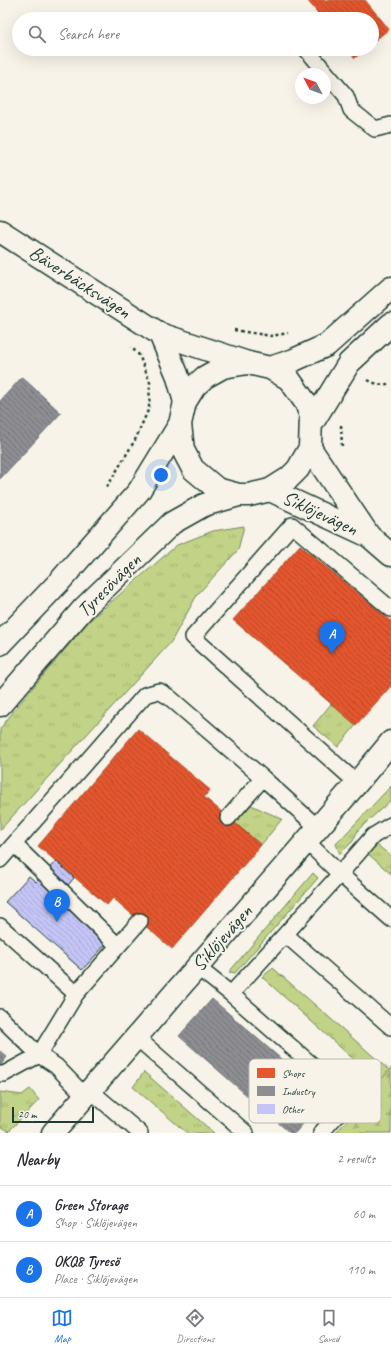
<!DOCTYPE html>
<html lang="en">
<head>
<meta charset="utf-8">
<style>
  :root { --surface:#fff; --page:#f7f7f7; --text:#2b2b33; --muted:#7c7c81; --line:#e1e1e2; --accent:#1a73e8 }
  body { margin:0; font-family:Caveat,sans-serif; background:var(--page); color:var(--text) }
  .compass { position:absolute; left:295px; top:68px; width:36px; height:36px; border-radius:50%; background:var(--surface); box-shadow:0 4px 16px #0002; rotate:311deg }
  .scale { position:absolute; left:12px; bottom:10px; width:82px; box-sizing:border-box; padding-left:4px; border:2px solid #1f3d34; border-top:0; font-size:11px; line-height:14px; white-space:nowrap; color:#1f3d34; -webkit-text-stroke:3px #f7f3e8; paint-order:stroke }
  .you { position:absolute; left:161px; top:475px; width:14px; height:14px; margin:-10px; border:3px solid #fff; border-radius:50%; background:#1a73e8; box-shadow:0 0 0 6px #1a73e833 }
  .badge { display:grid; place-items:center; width:26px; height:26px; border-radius:50%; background:var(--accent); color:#fff; font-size:13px; font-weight:700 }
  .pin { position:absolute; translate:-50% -33px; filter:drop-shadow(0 1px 2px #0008) }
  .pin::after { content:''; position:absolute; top:21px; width:14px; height:12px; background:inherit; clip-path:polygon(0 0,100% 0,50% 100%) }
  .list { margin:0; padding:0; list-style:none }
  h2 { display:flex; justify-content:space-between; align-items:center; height:52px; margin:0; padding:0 16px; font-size:17px }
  h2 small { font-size:13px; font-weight:400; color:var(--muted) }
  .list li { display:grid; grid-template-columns:26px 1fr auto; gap:12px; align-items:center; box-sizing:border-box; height:56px; padding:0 16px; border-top:1px solid var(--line) }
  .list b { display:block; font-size:15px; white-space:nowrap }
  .list p { margin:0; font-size:13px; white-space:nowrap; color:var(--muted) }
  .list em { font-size:13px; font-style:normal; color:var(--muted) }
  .icon { flex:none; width:22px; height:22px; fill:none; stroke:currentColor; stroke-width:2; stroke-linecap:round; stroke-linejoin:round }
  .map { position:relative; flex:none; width:391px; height:1133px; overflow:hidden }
  .search { position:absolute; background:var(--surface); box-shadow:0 4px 16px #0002; left:12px; right:12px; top:12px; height:44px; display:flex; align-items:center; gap:10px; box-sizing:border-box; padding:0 14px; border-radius:22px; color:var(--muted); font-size:15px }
  .sheet { height:164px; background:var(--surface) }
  nav { display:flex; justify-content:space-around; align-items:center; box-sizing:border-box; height:56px; border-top:1px solid var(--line); background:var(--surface); font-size:11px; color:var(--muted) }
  nav a { display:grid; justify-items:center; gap:2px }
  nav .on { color:var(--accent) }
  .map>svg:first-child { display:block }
  .grass { fill:url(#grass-tufts); stroke:#70885d }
  .forest { fill:url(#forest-firs); stroke:#70885d }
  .shops { fill:url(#shops-back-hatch); stroke:#a94f30 }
  .industry { fill:url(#industry-back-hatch); stroke:#6c7576 }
  .building { fill:url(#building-back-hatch); stroke:#1f3d34 }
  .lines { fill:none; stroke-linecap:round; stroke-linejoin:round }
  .lane-casing { stroke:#1f3d34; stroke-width:18 }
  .street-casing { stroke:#1f3d34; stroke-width:25 }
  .secondary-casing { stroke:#1f3d34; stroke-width:25 }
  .path { stroke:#1f3d34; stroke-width:2.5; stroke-dasharray:3 3; stroke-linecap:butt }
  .lane { stroke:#f7f3e8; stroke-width:15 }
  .street { stroke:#f7f3e8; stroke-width:22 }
  .secondary { stroke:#f7f3e8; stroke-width:22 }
  .labels { text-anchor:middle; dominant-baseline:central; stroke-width:4; stroke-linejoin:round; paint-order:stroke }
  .street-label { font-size:20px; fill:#1f3d34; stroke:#f7f3e8 }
  .key { fill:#f7f3e8; stroke:#b6bcb2; stroke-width:1 }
  .key-label { font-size:11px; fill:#1f3d34 }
</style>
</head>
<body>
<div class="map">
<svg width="391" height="1133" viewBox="0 0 391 1133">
  <defs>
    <pattern id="grass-tufts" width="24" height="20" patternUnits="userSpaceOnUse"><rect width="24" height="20" fill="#c2d286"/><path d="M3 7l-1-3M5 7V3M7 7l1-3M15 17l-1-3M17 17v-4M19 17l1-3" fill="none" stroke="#a6b574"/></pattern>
    <pattern id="forest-firs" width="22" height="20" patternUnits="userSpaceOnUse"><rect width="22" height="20" fill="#c2d286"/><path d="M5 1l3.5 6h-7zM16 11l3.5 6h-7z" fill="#a6b574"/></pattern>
    <pattern id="shops-back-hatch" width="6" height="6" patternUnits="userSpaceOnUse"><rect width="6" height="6" fill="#e4572e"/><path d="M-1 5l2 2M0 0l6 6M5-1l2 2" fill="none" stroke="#b84928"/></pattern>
    <pattern id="industry-back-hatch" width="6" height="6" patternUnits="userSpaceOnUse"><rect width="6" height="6" fill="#8d8d92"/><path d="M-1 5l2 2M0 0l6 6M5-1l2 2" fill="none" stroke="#737478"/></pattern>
    <pattern id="building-back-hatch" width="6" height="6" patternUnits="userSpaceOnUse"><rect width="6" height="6" fill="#c4c4f6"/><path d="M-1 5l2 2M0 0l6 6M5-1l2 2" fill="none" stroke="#a8a9d4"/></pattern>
  </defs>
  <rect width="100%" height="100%" fill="#f7f3e8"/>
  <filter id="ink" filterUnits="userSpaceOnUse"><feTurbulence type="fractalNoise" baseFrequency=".025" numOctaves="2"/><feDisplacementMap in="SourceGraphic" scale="8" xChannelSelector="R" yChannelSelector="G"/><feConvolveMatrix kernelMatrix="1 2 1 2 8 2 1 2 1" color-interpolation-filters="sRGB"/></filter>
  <g filter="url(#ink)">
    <path class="grass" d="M244,526L238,550L197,595L171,642L0,830V729L19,704L89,621L177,545L213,531Z
      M331,704L356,725L338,747L313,726Z
      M391,786V800L358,830L353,841L340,854L336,844Z
      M251,805L282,819L261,845L235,823Z
      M377,845L391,856V874L367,853Z
      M313,873L318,878L235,973L229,972Z
      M273,968L390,1071L380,1083L262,977Z
      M144,1072L214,1133H187L133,1087Z
      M30,1089L39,1100L9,1131L0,1126V1092L22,1095Z"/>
    <path class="forest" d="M391,1068V1133H336Z"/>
    <path class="shops" d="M307,0H365L389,29L372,43V19H323Z
      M348,49H365L355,58Z
      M300,545L391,621V686L356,725L233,620Z
      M138,729L210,790L204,797L261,845L172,949L113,898L107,905L38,846Z"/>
    <path class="industry" d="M22,377L61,413L0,479V401Z
      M212,999L326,1098L295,1133H290L179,1036Z
      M0,1051L7,1057L0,1066Z"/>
    <path class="building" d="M56,861L74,878L58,897L108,942L82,970L5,902L29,876L36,882Z"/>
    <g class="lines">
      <g class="lane-casing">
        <path id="lane" d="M306,49L346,96L351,110L375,129L391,125
          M357,783L193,637L292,525L391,609
          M228,818L263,778
          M391,825L373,836L340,874L391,919
          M14,844L118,946
          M0,860L145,695L159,691L169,697L263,778L317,827
          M0,926L76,994
          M286,935L391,1027
          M197,967L231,994L351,1099L321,1133
          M231,994L340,874L306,841
          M0,1017L39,1055L56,1066L85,1096
          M136,1037L246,1133
          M0,1074H4L39,1055L76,994L140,921
          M90,1090L140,1133"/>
      </g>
      <g class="street-casing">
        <path id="street" d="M0,231L160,334L248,363
          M160,334L177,374L185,402
          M310,448L369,536L391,555
          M270,490L369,536
          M53,1133L357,783L391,742"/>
      </g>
      <g class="secondary-casing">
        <path id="secondary" d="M270,368L294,360L327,345L391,288
          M311,425L349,363L391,324
          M0,644L60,581L139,491L180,424L185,402L195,386L205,377L223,367L248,363L270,368L289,379L306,403L311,416L310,448L298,469L289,478L270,490L249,495H239L217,489L193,469L183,450L180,424
          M0,705L84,608L172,523L204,505L239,495"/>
      </g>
      <path class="path" d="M234,330L271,336L288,333
        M368,380C375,384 383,386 391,383
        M341,425L342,448
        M107,487L135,440L149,408L150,382L139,355L131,347"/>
      <use href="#lane" class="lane"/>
      <use href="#street" class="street"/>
      <use href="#secondary" class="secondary"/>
    </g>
  </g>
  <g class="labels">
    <g class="street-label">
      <text transform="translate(80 282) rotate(33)">Bäverbäcksvägen</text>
      <text transform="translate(320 513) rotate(25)">Siklöjevägen</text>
      <text transform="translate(109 585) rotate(-45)">Tyresövägen</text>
      <text transform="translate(222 938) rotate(-49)">Siklöjevägen</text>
    </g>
  </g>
  <rect x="249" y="1059" width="132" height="64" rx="6" class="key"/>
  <rect x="257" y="1068" width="18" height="10" fill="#e4572e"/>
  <rect x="257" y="1086" width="18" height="10" fill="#8d8d92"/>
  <rect x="257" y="1104" width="18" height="10" fill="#c4c4f6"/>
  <g class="key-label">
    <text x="282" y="1077">Shops</text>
    <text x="282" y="1095">Industry</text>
    <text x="282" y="1113">Other</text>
  </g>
</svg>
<svg class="compass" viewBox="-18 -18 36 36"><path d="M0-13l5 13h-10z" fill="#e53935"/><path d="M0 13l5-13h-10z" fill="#7c7c81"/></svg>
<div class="scale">20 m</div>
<div class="you"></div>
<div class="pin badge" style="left:332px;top:654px">A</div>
<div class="pin badge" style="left:57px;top:922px">B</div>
<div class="search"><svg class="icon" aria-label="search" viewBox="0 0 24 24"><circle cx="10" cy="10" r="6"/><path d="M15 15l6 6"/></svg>Search here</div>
</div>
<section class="sheet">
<h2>Nearby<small>2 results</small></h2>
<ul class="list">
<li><span class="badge">A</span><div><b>Green Storage</b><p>Shop · Siklöjevägen</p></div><em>60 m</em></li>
<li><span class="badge">B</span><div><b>OKQ8 Tyresö</b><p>Place · Siklöjevägen</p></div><em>110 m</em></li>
</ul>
</section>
<nav>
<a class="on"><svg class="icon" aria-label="map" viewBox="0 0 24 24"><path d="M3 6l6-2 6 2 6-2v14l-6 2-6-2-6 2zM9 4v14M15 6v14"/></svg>Map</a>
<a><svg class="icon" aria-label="directions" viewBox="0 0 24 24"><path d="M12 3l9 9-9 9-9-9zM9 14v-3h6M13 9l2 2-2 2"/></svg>Directions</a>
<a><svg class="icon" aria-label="saved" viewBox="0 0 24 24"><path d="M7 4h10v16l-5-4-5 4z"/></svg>Saved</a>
</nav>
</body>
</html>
